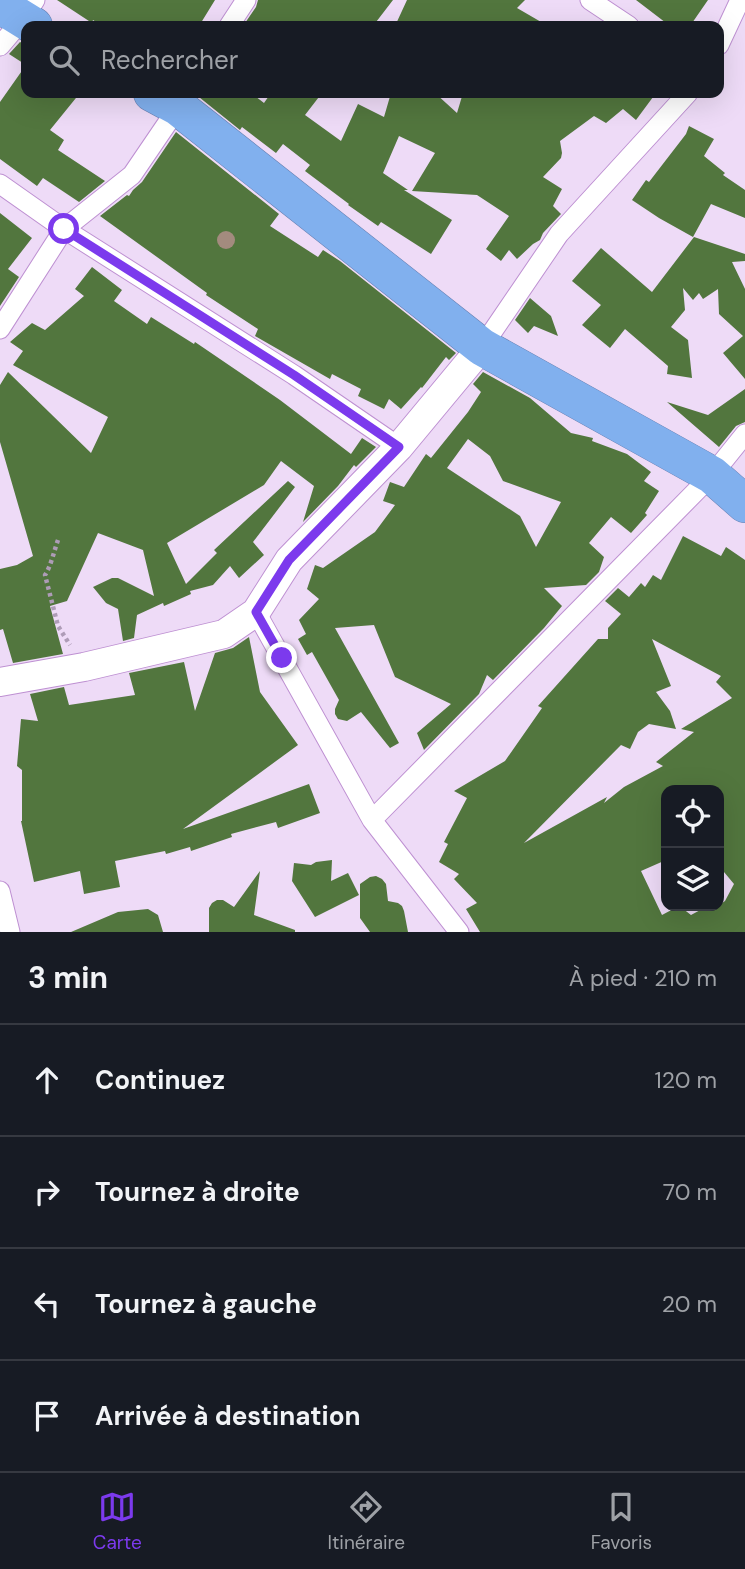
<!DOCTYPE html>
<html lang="fr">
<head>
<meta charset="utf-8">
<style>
  :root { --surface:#171b24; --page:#242831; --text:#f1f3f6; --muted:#9ea1a6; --line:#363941; --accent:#7c3aed }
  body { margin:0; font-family:"DM Sans",sans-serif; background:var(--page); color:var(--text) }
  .controls { position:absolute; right:21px; bottom:21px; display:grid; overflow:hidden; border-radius:14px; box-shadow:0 7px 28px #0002 }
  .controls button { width:63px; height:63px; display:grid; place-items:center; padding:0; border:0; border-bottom:2px solid var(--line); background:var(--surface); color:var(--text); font:35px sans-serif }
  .stop { position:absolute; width:21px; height:21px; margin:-16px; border:5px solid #7c3aed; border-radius:50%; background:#fff }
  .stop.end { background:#7c3aed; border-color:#fff; box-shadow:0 2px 7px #0008 }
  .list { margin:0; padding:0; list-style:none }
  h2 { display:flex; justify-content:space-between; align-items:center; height:91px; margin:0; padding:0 28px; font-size:30px }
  h2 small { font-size:23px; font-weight:400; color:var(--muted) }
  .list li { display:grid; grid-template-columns:46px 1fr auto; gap:21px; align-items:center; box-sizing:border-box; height:112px; padding:0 28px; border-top:2px solid var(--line) }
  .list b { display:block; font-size:26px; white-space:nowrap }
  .list em { font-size:23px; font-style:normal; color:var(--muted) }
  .icon { flex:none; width:38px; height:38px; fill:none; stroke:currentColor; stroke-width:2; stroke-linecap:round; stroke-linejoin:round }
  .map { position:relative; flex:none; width:745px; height:932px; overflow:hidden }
  .search { position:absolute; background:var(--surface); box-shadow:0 7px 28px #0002; left:21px; right:21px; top:21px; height:77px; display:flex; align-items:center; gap:18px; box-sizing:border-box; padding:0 24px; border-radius:14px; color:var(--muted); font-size:26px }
  .sheet { height:539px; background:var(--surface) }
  nav { display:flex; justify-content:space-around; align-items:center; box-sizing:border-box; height:98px; border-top:2px solid var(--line); background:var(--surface); font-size:19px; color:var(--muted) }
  nav a { display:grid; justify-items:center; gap:4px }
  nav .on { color:var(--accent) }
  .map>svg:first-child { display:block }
  .building { fill:#52763e; fill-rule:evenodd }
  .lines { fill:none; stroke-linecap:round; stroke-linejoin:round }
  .street-casing { stroke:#be90d2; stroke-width:21 }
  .secondary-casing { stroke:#be90d2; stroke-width:30 }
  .highway-casing { stroke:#677fb1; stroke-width:38 }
  .path { stroke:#ae9cb7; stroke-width:4.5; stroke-dasharray:3.5 3.5; stroke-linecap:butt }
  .street { stroke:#fff; stroke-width:19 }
  .secondary { stroke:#fff; stroke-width:28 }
  .highway { stroke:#81b0ee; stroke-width:37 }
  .tree { fill:#a38b7e }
  .route { stroke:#7c3aed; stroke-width:9 }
</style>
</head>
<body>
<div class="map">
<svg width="745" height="932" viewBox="0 0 745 932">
  <rect width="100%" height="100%" fill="#eedbf7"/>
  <path class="building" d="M57,0H215L199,26H102L93,20L92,23Z
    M258,0H393L373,26H243L256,7Z
    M407,0H525L517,8L548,26H395Z
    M636,0H708L690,26H670Z
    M20,42L26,45V93H80L50,130L64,140L58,150L105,181L79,202L43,178L37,186L0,159V102L26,65L9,54Z
    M194,93H251L264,103L271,93H322L305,115L341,141L358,104L384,117L391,93H413L428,98L435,93L457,113L463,93H656L636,120L623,109L606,123L594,116L560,141L562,153L561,158L543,177L562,189L553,206L561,214L543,233L540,240L533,244L517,259L509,250L501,261L486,249L509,216L477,195L412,191L435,153L399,136L383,173L408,190H404L452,220L431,254L381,222L378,226L348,205L349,204L305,171L310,165L283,144L276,153L242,127L240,130Z
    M689,126L714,139L704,156L725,173L723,175L745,190V218L711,204L693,237L659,218L632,200L646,180L649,182L686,134Z
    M176,132L279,214L270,226L318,257L323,250L340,261L456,353L449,360L446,357L422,388L421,387L401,409L389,399L384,409L358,396L361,389L332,374L330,379L255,336L258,329L206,295L207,293L100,216L127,195L129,196L133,190L142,182Z
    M0,213L32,238L8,269L19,277L0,306Z
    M694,237L745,254V261L732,262L745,289V379L723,353L743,336L719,314L718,289L703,299L699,293L693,300L683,288L685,310L671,327L688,340L692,378L667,374L668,366L625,329L610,348L582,325L601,305L572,281L601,248L652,292Z
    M92,267L122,290L114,301L147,324L151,317L194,344L195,342L280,400L351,454L362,438L376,447L356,467L354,465L338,486L303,522L314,486L281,461L264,485L167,543L186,584L217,553L214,550L288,481L295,487L253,542L264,555L239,578L230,566L213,585L190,591L191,594L164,606L163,603L137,615L134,638L123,641L118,609L106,603L93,587L112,578H118L154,596L143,550L98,533L67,601L50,606L63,654L13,663L3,629L0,630V569L17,565L33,556L0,442V385L8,372L91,453L108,417L13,365L23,351L10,342L32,323L45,330L84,296L75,289Z
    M530,298L551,316L558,336L534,326L528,333L515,320Z
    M483,372L530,398L571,433L593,438L592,441L627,454L651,472L644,481L659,491L645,513L647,515L631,533L611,517L589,543L604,557L599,572L586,585L544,588L562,606L544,628L493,680L487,675L479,694L424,750L417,733L451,704L395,677L374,625L335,628L399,743L390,748L361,712L347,721L338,719L335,714V709L339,700L312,652L307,655L298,639L306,634L299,620L319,599L307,589L315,565L323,568L375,532L395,505L383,501L390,482L404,487L426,454L431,458L468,412L481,392L473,384ZM468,439L490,456L503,481L561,502L536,547L520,516L447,468Z
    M745,389V422L736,426L719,447L667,402L708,415Z
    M683,536L721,556L726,547L745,560V932H480L466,909L477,903L454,879L459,874L439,862L448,844L444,842L467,798L454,791L505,761L542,708L538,706L598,639H608V628L621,614L605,601L618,588L629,597L641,583L645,587L653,575L661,580ZM652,639L721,676L716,682L732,698L681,729L694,732L656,762L663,766L624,787L604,803L607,797L524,843L621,745L630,749L638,732L649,724L676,729L670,711L656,692L671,686ZM666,790H719V866L734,884L725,901L713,909L704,908L691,915L682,908L677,907L662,915L641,871L666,860Z
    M249,637L260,692L298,745L183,829L309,784L320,813L278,828L276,822L231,834L232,837L191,851L190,847L166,854L165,851L115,861L120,887L84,894L80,871L34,882L21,821H22V770L17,766L21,719L38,721L30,694L64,687L69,705L135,695L129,673L184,662L195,711L215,653L233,648Z
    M332,860L331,881L348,873L359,895L315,917L292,881L294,863L311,865L316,862Z
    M260,871L254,915L295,930V932H209V908L212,903L217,900H223L234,907Z
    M376,876L382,879L386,884L388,901L398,903L402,906L404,911L408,932H370L360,918V884L370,877Z
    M148,909L158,915L163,932H71L118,912Z"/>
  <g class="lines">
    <g class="street-casing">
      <path id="street" d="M590,0L629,26
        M229,26L246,0
        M719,45L740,0
        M0,46L22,20L35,0
        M0,184L64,229L294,375L399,447
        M0,329L64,229L132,175L181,103
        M482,347L559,234L688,93
        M256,612L372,820L459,932
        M372,820L712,475L745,434
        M0,891L10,932"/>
    </g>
    <g class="secondary-casing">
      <path id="secondary" d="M0,682L84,667L224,634L256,612L289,560L399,447L482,347"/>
    </g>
    <g class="highway-casing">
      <path id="highway" d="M0,5L34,26
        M152,93L178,107L482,347L712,475L745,504"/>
    </g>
    <path class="path" d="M58,540C54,551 51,566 45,575L58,626L70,645"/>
    <use href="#street" class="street"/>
    <use href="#secondary" class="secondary"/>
    <use href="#highway" class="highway"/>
  </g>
  <circle class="tree" cx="226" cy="240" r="9"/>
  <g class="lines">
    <path class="route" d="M64,229L294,375L399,447L289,560L256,612L282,658"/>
  </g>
</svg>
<div class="controls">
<button><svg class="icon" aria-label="locate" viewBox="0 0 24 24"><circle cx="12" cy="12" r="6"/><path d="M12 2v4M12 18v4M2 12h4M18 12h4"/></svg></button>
<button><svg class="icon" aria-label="layers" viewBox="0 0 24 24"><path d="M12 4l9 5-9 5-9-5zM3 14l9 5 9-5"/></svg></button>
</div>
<div class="stop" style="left:64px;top:229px"></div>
<div class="stop end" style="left:282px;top:658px"></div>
<div class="search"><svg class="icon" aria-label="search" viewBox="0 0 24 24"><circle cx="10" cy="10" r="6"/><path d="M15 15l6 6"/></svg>Rechercher</div>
</div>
<section class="sheet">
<h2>3 min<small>À pied · 210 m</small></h2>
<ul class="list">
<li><svg class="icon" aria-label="ahead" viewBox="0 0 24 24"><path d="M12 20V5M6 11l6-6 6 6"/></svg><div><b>Continuez</b></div><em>120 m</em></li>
<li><svg class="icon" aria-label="right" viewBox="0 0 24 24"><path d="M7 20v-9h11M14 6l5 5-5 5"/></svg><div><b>Tournez à droite</b></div><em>70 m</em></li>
<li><svg class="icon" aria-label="left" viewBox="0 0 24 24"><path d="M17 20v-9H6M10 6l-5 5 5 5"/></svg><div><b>Tournez à gauche</b></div><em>20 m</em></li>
<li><svg class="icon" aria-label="arrive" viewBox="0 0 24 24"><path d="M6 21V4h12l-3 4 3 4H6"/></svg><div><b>Arrivée à destination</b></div></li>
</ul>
</section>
<nav>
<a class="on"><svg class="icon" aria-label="map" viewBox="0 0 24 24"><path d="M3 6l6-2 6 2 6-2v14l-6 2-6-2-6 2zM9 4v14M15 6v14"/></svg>Carte</a>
<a><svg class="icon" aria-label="directions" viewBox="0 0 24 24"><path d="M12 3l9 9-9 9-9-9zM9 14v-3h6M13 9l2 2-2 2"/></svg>Itinéraire</a>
<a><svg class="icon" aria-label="saved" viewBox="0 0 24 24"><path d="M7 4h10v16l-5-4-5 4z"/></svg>Favoris</a>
</nav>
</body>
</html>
